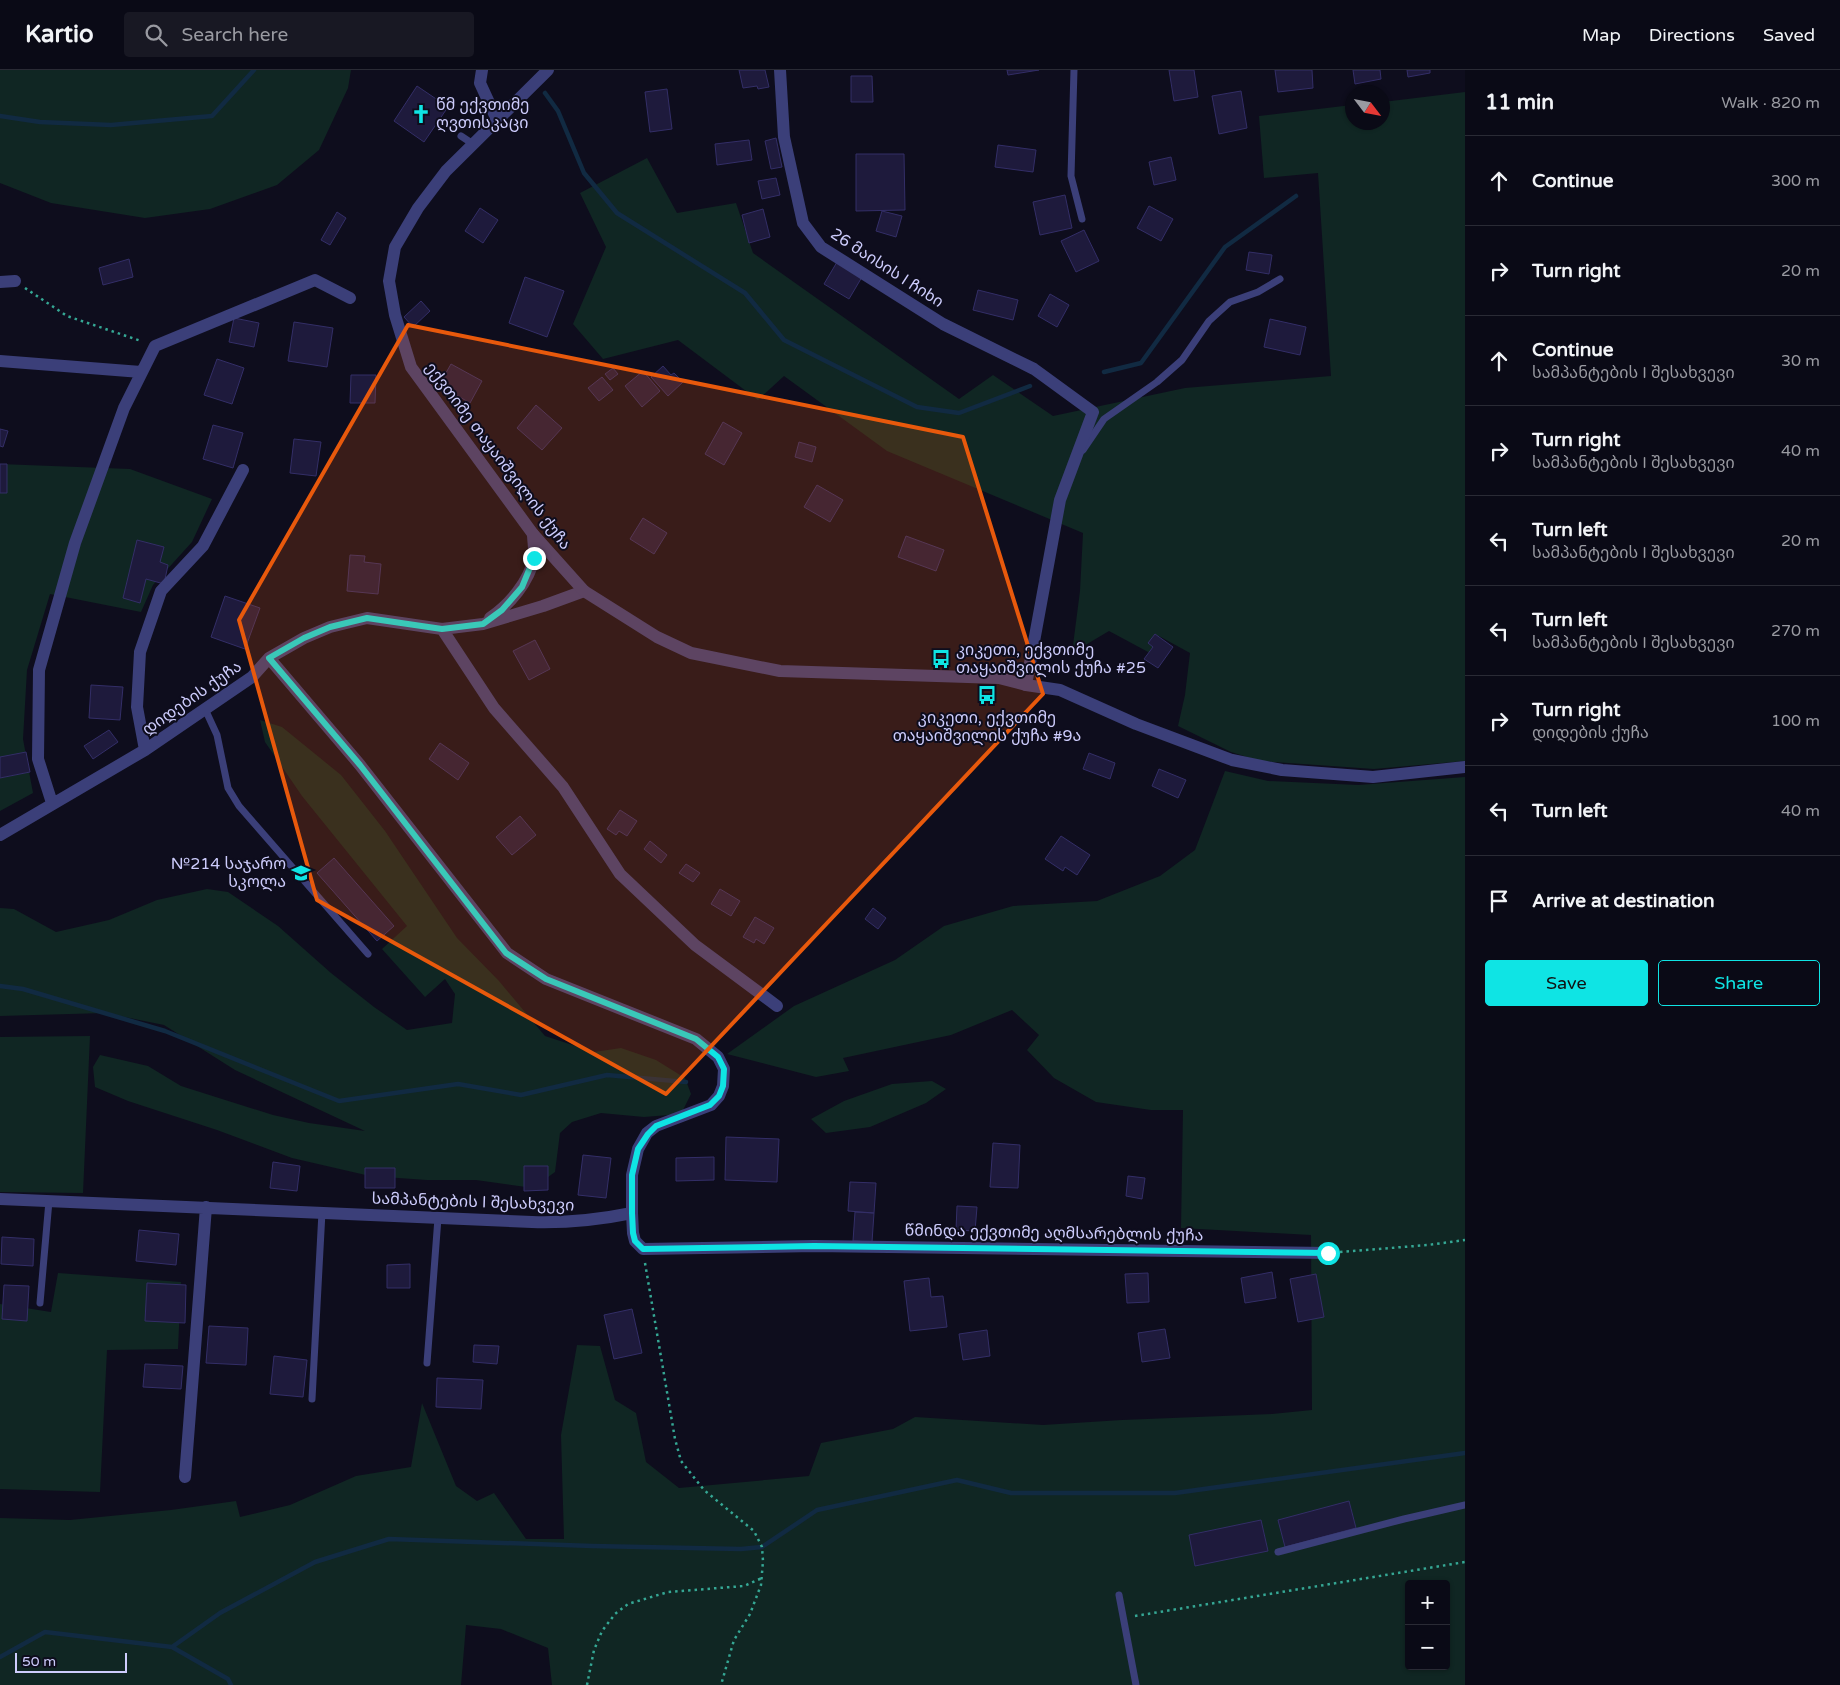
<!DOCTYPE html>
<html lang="en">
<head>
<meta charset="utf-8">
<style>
  :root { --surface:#0a0a16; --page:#181823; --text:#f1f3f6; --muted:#999aa1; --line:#2a2b35; --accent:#0fe4e4 }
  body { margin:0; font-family:"Varela Round","Noto Sans Georgian",sans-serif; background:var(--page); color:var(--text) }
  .controls { position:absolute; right:15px; bottom:15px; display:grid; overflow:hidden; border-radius:5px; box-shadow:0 1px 4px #0004 }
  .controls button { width:45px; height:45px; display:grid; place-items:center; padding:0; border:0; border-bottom:1px solid var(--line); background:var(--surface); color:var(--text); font:25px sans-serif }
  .compass { position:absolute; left:1345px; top:15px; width:45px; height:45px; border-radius:50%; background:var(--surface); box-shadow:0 1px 4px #0004; rotate:122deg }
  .scale { position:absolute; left:15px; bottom:12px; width:112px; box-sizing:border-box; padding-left:5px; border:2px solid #cdccfc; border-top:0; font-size:14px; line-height:18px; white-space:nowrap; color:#cdccfc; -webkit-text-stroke:4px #0e0d1d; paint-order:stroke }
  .stop { position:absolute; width:15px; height:15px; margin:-11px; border:4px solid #0fe4e4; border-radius:50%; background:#fff }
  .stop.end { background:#0fe4e4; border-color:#fff; box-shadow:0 1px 5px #0008 }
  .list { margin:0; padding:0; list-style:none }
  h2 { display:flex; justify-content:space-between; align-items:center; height:65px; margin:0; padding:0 20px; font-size:21px }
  h2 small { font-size:16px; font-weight:400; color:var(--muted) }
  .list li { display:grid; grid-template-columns:32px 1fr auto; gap:15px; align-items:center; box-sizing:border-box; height:90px; padding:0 20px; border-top:1px solid var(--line) }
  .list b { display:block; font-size:19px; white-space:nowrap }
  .list p { margin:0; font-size:16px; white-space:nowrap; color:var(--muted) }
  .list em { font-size:16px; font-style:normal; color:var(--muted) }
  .actions { display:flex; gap:10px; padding:15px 20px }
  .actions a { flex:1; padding:11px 0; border:1px solid var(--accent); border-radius:5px; text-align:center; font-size:18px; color:var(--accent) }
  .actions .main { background:var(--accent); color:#111 }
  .icon { flex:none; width:28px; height:28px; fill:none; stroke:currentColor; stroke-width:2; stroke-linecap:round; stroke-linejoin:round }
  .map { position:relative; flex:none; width:1465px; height:1615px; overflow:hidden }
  header { display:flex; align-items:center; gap:30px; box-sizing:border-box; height:70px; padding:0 25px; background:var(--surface); border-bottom:1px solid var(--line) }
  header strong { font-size:24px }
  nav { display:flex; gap:28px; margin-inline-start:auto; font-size:18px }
  .search { width:350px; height:45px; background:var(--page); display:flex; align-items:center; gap:12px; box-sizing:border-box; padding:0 18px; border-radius:5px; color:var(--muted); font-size:19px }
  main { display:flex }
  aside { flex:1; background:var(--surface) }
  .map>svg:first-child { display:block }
  .green { fill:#102623; fill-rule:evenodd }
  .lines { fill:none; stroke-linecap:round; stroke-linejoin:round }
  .stream { stroke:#112a42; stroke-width:4.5 }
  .building { fill:#1e1a3c; stroke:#332e67 }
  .path { stroke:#35a794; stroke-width:2.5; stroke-dasharray:2.5 4; stroke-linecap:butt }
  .service { stroke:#3b3f79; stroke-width:7 }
  .minor { stroke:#3b3f79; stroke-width:12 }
  .tertiary { stroke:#3b3f79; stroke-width:12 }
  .route { stroke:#0fe4e4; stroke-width:6 }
  .marked { fill:#e8590c; fill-opacity:0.2; stroke:#e8590c; stroke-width:4; stroke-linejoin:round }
  .labels { text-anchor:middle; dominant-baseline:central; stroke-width:4; stroke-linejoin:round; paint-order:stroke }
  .poi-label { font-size:16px; fill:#cdccfc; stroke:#0e0d1d; text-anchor:start }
  .street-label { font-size:16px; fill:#cdccfc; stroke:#0e0d1d }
</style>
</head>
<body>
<header>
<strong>Kartio</strong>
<div class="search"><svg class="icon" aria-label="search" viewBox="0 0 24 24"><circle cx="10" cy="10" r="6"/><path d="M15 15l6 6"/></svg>Search here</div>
<nav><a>Map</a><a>Directions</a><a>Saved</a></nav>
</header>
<main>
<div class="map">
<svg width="1465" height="1615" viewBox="0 0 1465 1615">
  <rect width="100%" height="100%" fill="#0e0d1d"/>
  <path class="green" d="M0,0H351L348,18L319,80L277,115L210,139L145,148L51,133L0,113Z
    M1465,22V691L1374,699L1260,691L1231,682L1178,656L1185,625L1190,583L1159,566L1150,583L1109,561L1072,583L1080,521L1083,463L887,381L784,306L758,330L678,270L603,289L573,254L606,177L580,123L647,88L677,143L736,133L753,183L959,329L993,305L1053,346L1185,318L1331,306L1318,103L1264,108L1259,46L1352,35V52H1382L1383,32Z
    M0,394L130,399L212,429L192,472L153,515L141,542L50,524L27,600L23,669L33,723L0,741Z
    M260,650L282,657L341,705L385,761L457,868L499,911L545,966L594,982L621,978L656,990L685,1008L691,1024L681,1044L644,1047L601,1043L572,1052L560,1063L555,1102L533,1118L476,1110H427L370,1106L292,1088L217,1060L128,1031L95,1017L93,997L100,985L148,996L181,1016L273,1045L309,1053L365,1061L235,1000L164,955L105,943L0,946V838L14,839L56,862L109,850L157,830L207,819L228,822L278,856L331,903L374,937L407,960L452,953L455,924L445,909L425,927L382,879L407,856L302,726L265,672Z
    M1225,701L1268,711L1358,715L1465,707V1615H552L548,1578L501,1559L466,1555L461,1615H0V1448L70,1450L171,1440L236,1431L240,1447L290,1435L356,1406L411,1397L422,1333L456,1416L477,1431L494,1423L526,1469H564L561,1365L577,1275L600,1276L615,1330L636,1343L646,1392L679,1418L809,1406L821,1373L893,1359L915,1347L1043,1355L1122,1350L1272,1344L1312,1340L1311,1165L1181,1158L1183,1040H1151L1096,1032L1054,1008L1027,980L1039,965L1012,940L951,965L843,988L849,1001L816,1007L727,984L794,936L895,890L944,856L1013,836L1097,831L1160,806L1195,780ZM1409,1514H1446V1596H1409Z
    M90,966L83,1123L0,1122V967Z
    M932,1011L946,1019L926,1033L870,1057L826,1063L811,1049L844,1031L892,1014Z
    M58,1203L181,1212L178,1279L107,1280L100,1422L0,1419V1234L51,1242Z"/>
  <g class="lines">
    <path class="stream" d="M545,23L558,41L584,103L617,143L745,223L784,270L917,337L959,343L1030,316
      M0,46L40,52L111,55L212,46L254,0
      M1104,302L1141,293L1225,177L1296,126
      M0,916L23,919L165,961L339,1031L458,1014L521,1025L607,1005L686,1012
      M172,1577L220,1543L315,1492L389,1469L592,1476L741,1479L762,1477L817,1440L957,1410L1011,1423H1175L1465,1383
      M0,1587L45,1562L172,1577L228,1609L231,1615"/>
  </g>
  <path class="building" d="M739,0H765L769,17L758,19L757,16L743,18Z
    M1007,0H1039L1008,5Z
    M1169,0H1194L1198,27L1174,31Z
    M1275,0H1312L1313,18L1278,22Z
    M1353,0H1380L1381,9L1355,14Z
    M1407,0H1430V3L1408,7Z
    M851,6H872L873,32H851Z
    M417,16L448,37L424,72L394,51Z
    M667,19L672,59L650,62L645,22Z
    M1241,21L1247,58L1219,64L1212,26Z
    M776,68L782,97L771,99L765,71Z
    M749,70L752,90L717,95L715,74Z
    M998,75L1036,80L1033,102L995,97Z
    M856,84H904L905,140L856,141Z
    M1171,87L1176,110L1154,115L1149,92Z
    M776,108L780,125L762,129L758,111Z
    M1065,125L1072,158L1040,165L1033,132Z
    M1149,136L1173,149L1161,171L1137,158Z
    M480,138L498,150L483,173L465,161Z
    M763,139L770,167L749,173L742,145Z
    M882,141L902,146L896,167L876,161Z
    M337,142L346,148L330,175L321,170Z
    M1084,160L1099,191L1076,202L1061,171Z
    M1249,182L1272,185L1269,204L1246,200Z
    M129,189L133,207L103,215L99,198Z
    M837,192L862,207L849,229L824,214Z
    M525,207L564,221L547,267L509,253Z
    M978,220L1018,230L1013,250L973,240Z
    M1050,224L1069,235L1057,257L1038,246Z
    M421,231L430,241L413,257L404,247Z
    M234,248L259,253L254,277L229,272Z
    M1270,249L1306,257L1300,285L1264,277Z
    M294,252L333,258L327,297L288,291Z
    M217,289L244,298L232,334L204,325Z
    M451,294L482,311L470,333L439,315Z
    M663,296L671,305L674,303L683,312L668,326L651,307Z
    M613,298L618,304L610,310L605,304Z
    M643,301L660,321L642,337L625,316Z
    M351,305H376L375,333H350Z
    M602,307L613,320L599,331L588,318Z
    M536,335L562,358L542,380L517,358Z
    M723,352L742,363L724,395L705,384Z
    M213,355L243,363L233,398L203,389Z
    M0,359L8,361L3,377L0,376Z
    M294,369L321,372L316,406L290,403Z
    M799,372L816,377L812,392L795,387Z
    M0,394H7V423H0Z
    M817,415L843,430L830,452L804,437Z
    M643,448L667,463L654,484L630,469Z
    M906,466L944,480L936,501L898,487Z
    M137,470L164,477L160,492L168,495L164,514L146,509L140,533L123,528Z
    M350,485L365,486L364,492L381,494L378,524L347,521Z
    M225,526L260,538L245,579L211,567Z
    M1155,564L1173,577L1158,598L1144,589L1153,577L1148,573Z
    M535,570L550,599L529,610L513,581Z
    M91,615L123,617L120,650L89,648Z
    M109,660L118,672L93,689L84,676Z
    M440,673L469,693L458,710L429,689Z
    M26,682L30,702L0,708V687Z
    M1089,683L1115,693L1110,709L1083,699Z
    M1159,699L1186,710L1178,728L1152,716Z
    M620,740L637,751L627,766L619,761L616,765L607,759Z
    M520,746L536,765L512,785L496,767Z
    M1061,766L1090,785L1077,805L1065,797L1063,801L1045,789Z
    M650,771L667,785L661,793L644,779Z
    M334,788L394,856L377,871L317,803Z
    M686,794L700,803L693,812L679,803Z
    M720,819L740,831L731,846L711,834Z
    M873,838L886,848L878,859L865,849Z
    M755,847L774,858L764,874L756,869L754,873L743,867Z
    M726,1067L779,1069L777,1112L725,1110Z
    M993,1073L1020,1075L1018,1118L990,1117Z
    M583,1085L611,1088L606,1128L578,1125Z
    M714,1087V1110L676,1111V1088Z
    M273,1092L300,1096L297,1121L270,1118Z
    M524,1096H548V1120L524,1121Z
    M365,1098H395V1118H365Z
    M1128,1106L1145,1108L1142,1129L1126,1126Z
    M850,1112L876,1113L874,1143L848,1141Z
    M957,1136L977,1137L975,1161L956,1160Z
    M855,1142L874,1143L872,1172L853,1171Z
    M139,1160L179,1164L176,1195L136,1191Z
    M2,1167L34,1169L33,1196L1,1194Z
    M410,1194V1218H387V1195Z
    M1272,1202L1276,1228L1245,1233L1241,1208Z
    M1148,1203L1149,1232L1127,1233L1125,1204Z
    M1316,1204L1324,1247L1298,1252L1290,1209Z
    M929,1208L931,1227L943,1226L947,1257L910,1261L904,1211Z
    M147,1213L186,1215L185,1253L145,1251Z
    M4,1215L29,1216L27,1251L2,1249Z
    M632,1239L642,1283L614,1289L604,1245Z
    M209,1256L248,1258L246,1295L206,1293Z
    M1165,1259L1170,1288L1142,1292L1138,1263Z
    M987,1260L990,1286L963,1290L959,1264Z
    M474,1275L499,1276L497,1294L473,1292Z
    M274,1286L307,1290L303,1327L270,1324Z
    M145,1294L183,1296L181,1319L143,1317Z
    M437,1308L483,1310L481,1339L436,1337Z
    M1349,1431L1356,1458L1285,1477L1278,1450Z
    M1261,1450L1268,1481L1195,1496L1189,1465Z"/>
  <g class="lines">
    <path class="path" d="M25,218L67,246L141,271
      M1340,1182L1428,1175L1465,1170
      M645,1193L675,1369L681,1391L704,1420L754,1461L762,1477L763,1491L761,1515L750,1544L734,1570L721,1615
      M1135,1546L1465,1492
      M587,1615L594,1580L602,1561L615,1544L628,1534L668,1522L744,1516L762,1508"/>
    <path class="service" d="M1074,0L1071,106L1082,149
      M461,66L473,74
      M1083,380L1104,349L1157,312L1182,290L1209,251L1230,232L1258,222L1280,209
      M205,639L217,665L228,718L239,736L368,884
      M40,1233L49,1131
      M427,1293L438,1148
      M312,1329L322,1142
      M1278,1482L1404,1449L1465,1435
      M1119,1525L1136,1615"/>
    <path class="minor" d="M482,0L480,13L497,50
      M780,0L784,67L803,153L821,177L943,254L1034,299L1093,342L1060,430L1026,615
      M0,212L15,211
      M0,291L141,302
      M490,548C510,534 529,512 534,488C535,481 533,471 533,464
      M442,559L494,638L563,717L620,804L695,875L777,936
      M269,588L360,695L507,883L546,909L696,969L718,987L724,999L723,1016L719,1026L711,1035L656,1056L647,1063L638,1079L632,1105V1143L633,1163L635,1171L643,1179L814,1176L1328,1183
      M145,680L137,637L140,582L161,521L203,476L243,400
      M52,733L38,689L39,600L75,473L124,338L155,276L315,210L350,228
      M0,765L145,680L252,607L269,588L304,568L330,557L367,548L442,559L483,554L543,536L584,521
      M0,1129L532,1152C566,1153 598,1150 632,1143
      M185,1407L206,1137"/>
    <path class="tertiary" d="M548,0L446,101L418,138L395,177L389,211L395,245L411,297L533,464L584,521L657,567L691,583L780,601L999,608L1026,615L1060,620L1136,654L1232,690L1282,700L1373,707L1465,697"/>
  </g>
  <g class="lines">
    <path class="route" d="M534,488L522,517L502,540L483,554L442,559L367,548L330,557L304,568L269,588L360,695L506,883L546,909L696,969L718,987L724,999L723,1016L719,1026L710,1035L656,1056L648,1064L638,1079L632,1105V1143L633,1163L635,1171L643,1179L814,1176L1328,1183"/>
  </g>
  <path class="marked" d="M408,255L963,367L1043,624L666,1024L317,830L239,550Z"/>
  <defs>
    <g id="church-bare" transform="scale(1.5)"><path d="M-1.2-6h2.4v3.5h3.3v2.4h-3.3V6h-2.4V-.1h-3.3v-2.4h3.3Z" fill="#0fe4e4" stroke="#0e0d1d" stroke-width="2.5" paint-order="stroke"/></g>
    <g id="bus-bare" transform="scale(1.5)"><path d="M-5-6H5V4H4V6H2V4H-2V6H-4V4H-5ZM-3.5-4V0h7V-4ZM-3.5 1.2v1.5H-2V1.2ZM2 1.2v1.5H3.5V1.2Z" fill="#0fe4e4" stroke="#0e0d1d" stroke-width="2.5" paint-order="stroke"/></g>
    <g id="school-bare" transform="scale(1.5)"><path d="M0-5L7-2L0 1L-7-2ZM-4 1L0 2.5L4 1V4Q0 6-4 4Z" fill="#0fe4e4" stroke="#0e0d1d" stroke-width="2.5" paint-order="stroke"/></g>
  </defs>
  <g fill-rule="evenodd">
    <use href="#church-bare" x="421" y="44"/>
    <use href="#bus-bare" x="941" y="589"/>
    <use href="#bus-bare" x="987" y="625"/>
    <use href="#school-bare" x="301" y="803"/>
  </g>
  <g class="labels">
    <g class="poi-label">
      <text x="436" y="35">წმ ექვთიმე<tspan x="436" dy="18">ღვთისკაცი</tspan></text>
      <text x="956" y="580">კიკეთი, ექვთიმე<tspan x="956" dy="18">თაყაიშვილის ქუჩა #25</tspan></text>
      <text x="987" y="648" text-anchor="middle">კიკეთი, ექვთიმე<tspan x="987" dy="18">თაყაიშვილის ქუჩა #9ა</tspan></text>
      <text x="286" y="794" text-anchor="end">№214 საჯარო<tspan x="286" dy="18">სკოლა</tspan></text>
    </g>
    <g class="street-label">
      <text transform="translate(887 198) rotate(33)">26 მაისის I ჩიხი</text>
      <text transform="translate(498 386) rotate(53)">ექვთიმე თაყაიშვილის ქუჩა</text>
      <text transform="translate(192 628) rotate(-35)">დიდების ქუჩა</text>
      <text transform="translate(473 1132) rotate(2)">სამპანტების I შესახვევი</text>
      <text transform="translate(1054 1163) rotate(1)">წმინდა ექვთიმე აღმსარებლის ქუჩა</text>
    </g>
  </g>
</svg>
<div class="controls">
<button>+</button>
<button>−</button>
</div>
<svg class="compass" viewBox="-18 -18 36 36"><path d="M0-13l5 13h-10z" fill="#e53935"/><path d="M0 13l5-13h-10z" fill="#999aa1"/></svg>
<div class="scale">50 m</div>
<div class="stop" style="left:1328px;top:1183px"></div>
<div class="stop end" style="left:534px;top:488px"></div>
</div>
<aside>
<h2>11 min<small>Walk · 820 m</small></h2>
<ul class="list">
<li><svg class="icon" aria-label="ahead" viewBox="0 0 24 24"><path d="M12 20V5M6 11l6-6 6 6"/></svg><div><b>Continue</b></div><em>300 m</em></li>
<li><svg class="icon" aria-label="right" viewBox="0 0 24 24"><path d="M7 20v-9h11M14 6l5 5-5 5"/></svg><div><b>Turn right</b></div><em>20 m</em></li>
<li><svg class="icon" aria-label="ahead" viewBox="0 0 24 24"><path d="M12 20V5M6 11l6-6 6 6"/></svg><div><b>Continue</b><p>სამპანტების I შესახვევი</p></div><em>30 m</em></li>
<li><svg class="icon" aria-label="right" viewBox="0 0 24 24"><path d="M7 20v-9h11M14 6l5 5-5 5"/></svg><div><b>Turn right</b><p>სამპანტების I შესახვევი</p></div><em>40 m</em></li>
<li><svg class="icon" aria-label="left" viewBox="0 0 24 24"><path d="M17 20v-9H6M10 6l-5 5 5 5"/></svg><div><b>Turn left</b><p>სამპანტების I შესახვევი</p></div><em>20 m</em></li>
<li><svg class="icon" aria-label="left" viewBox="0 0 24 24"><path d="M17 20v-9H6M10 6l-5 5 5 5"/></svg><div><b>Turn left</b><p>სამპანტების I შესახვევი</p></div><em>270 m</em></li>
<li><svg class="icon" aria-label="right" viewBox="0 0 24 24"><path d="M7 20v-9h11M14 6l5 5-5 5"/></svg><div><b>Turn right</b><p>დიდების ქუჩა</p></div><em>100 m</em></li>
<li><svg class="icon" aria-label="left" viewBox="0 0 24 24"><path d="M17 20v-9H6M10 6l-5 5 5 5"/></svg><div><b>Turn left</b></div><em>40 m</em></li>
<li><svg class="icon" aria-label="arrive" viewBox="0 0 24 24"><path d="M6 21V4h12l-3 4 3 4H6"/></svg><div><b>Arrive at destination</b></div></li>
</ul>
<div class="actions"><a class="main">Save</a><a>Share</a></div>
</aside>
</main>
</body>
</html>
